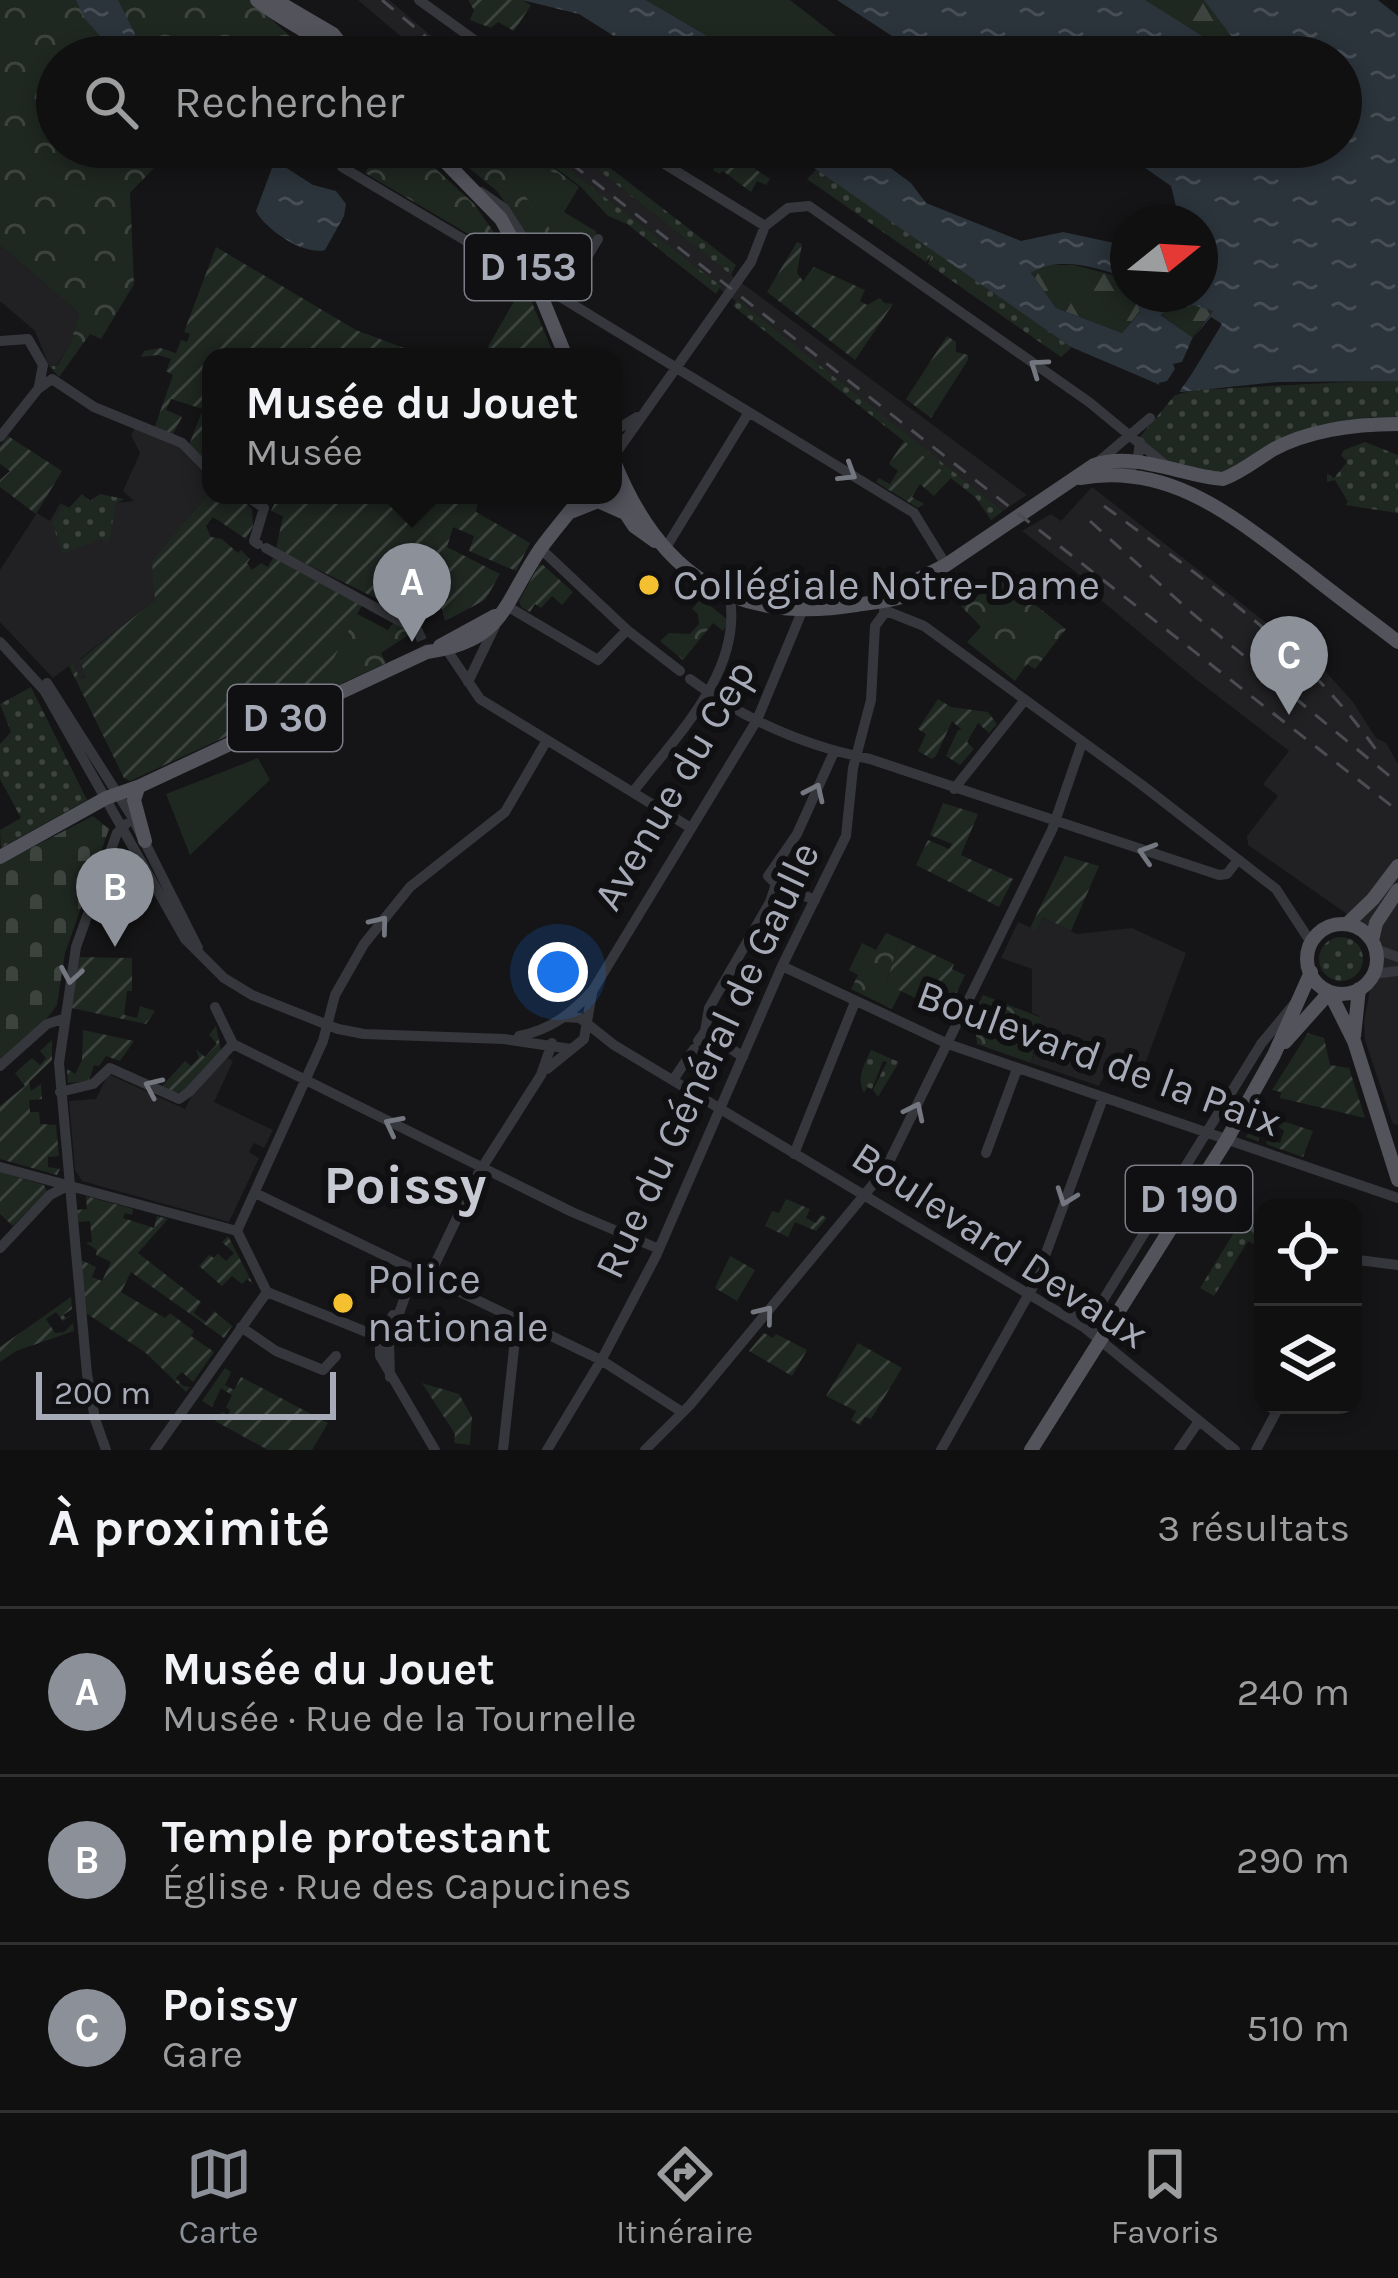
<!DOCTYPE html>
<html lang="fr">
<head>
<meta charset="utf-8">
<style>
  :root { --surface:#101011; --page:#1e1e1f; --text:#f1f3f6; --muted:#9c9d9f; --line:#303031; --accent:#8c9099 }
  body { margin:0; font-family:Karla,sans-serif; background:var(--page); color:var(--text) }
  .controls { position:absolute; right:36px; bottom:36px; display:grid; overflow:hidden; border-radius:24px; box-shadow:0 6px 18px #0003 }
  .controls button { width:108px; height:108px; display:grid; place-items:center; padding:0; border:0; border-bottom:3px solid var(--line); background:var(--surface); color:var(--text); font:60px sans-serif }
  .compass { position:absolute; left:1110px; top:204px; width:108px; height:108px; border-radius:50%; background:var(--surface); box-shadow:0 6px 18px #0003; rotate:72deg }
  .scale { position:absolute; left:36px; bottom:30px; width:300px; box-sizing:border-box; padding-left:12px; border:6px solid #a7abb8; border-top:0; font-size:33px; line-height:42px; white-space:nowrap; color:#a7abb8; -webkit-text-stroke:9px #101012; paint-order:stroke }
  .you { position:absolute; left:558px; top:972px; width:42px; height:42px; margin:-30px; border:9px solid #fff; border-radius:50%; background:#1a73e8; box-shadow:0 0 0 18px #1a73e833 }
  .badge { display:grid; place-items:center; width:78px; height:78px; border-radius:50%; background:var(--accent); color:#fff; font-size:39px; font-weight:700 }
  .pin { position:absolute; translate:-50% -99px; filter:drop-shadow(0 3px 6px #0008) }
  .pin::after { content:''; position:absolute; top:63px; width:42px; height:36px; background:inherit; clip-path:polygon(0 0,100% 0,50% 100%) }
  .popup { position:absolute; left:202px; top:348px; width:420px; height:156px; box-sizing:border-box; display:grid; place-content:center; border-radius:24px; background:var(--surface); filter:drop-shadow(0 3px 9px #0005); font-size:39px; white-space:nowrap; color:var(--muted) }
  .popup b { font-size:45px; color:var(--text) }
  .popup::after { content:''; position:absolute; left:50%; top:100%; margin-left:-24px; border:24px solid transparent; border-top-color:var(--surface) }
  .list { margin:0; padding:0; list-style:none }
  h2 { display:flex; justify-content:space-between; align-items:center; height:156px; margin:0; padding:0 48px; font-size:51px }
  h2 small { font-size:39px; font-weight:400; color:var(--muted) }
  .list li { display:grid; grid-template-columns:78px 1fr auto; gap:36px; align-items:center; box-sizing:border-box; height:168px; padding:0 48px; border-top:3px solid var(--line) }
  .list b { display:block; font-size:45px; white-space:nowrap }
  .list p { margin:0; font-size:39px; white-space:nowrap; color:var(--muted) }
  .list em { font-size:39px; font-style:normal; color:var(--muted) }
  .icon { flex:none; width:66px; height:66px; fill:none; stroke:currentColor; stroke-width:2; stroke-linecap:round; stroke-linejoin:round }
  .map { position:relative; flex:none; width:1398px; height:1450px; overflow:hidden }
  .search { position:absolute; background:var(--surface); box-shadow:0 6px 18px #0003; left:36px; right:36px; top:36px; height:132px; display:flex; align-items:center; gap:30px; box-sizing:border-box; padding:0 42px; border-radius:66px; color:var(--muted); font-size:45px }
  .sheet { height:660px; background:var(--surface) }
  nav { display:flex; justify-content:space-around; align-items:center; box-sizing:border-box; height:168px; border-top:3px solid var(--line); background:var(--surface); font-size:33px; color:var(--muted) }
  nav a { display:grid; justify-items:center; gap:6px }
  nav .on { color:var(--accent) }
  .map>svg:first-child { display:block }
  .built { fill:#212124 }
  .grass { fill:url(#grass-dots) }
  .forest { fill:url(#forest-firs) }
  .cemetery { fill:url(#cemetery-stones) }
  .park { fill:url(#park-crowns) }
  .garden { fill:url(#garden-furrows) }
  .pitch { fill:#1f2721 }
  .water { fill:url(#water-ripples); fill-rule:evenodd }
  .pier { fill:#151517 }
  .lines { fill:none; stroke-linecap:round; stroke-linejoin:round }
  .minor-tunnel { stroke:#323337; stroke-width:10; stroke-dasharray:10 5; stroke-linecap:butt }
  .minor { stroke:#36373c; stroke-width:10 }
  .major { stroke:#52535b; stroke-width:14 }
  .rail { stroke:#4b4d53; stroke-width:3; stroke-dasharray:15 12; stroke-linecap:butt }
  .oneway { stroke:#747780 }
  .poi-dot { fill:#f5c030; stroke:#101012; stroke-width:4.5 }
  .labels { text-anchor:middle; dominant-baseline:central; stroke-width:12; stroke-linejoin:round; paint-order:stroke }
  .shield { fill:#101012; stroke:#7a7c86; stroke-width:3 }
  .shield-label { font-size:39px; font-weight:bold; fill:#a7abb8 }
  .poi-label { font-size:42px; fill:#a7abb8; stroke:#101012; text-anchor:start }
  .street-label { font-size:42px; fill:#a7abb8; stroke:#101012 }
  .district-label { font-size:54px; font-weight:bold; fill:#c8cad3; stroke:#101012 }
</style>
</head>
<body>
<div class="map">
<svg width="1398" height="1450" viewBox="0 0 1398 1450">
  <defs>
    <pattern id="grass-dots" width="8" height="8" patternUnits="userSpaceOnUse" patternTransform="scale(3)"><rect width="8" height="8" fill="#1f2721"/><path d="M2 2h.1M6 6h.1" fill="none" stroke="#3d443f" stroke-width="1.8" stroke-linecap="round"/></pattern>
    <pattern id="forest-firs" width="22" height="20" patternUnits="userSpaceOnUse" patternTransform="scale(3)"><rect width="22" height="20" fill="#1f2721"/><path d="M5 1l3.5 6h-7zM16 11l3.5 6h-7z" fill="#3d443f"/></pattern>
    <pattern id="cemetery-stones" width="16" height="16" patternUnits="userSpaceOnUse" patternTransform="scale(3)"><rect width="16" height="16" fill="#1f2721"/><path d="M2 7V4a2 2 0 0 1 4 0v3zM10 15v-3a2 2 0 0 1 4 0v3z" fill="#3d443f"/></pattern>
    <pattern id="park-crowns" width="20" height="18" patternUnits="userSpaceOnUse" patternTransform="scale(3)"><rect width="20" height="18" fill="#1f2721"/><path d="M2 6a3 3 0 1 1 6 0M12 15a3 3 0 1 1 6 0" fill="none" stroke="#3d443f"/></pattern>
    <pattern id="garden-furrows" width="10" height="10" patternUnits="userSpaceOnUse" patternTransform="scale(3)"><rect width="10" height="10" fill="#1f2721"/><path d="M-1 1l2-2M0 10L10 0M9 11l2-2" fill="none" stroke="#3d443f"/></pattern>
    <pattern id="water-ripples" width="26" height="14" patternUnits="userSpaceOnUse" patternTransform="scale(3)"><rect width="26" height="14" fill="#2b333b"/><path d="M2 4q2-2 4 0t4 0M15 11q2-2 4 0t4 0" fill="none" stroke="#474e55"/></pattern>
  </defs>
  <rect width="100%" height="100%" fill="#151517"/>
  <path class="built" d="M358,0H389L456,57H425Z
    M539,147H569L731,275L1027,495L1003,511Z
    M0,245L79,313L71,342L56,366H49L35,331L0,301Z
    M135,428L177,445L211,482V491L153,561L155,600L80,659L87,676L80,679L73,663L53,678L0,622V570L37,513L50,521L60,503L70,508L134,501L123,491L140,453L131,435Z
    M1092,487L1318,663L1353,702L1376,738L1386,743L1398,764V1125L1393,1124L1365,1040L1364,1021L1380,937L1248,845L1247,836L1278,796L1263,784L1289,751L1193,677L1078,581L1081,576L1022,531L1051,514L1061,521Z
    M1043,917L1077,934L1132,928L1186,953L1144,1067L1127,1060L1109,1065L1099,1086L1031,1063L1040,1035L1039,1016L1032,1013V969L1001,958L1018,922L1036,930Z
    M226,1057L233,1061L214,1102L273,1130L264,1148L254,1143L249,1152L259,1158L229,1222L82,1181L75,1170L69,1101L96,1099L108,1074L185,1109L194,1091Z"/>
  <path class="grass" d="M527,147H539L721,286L716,294L627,224L608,216L580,186Z
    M569,147H583L736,265L731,275Z
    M817,169L1071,347L1070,349L1061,357L928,264L932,254L926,262L807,179Z
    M737,300L1003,511L991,520L976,498L733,306Z
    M1388,380L1398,381V418L1372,417L1325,424L1275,443L1220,474L1177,469L1139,438L1175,395L1195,390Z
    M1365,442L1398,455V513L1345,505L1348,502L1335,480L1327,482V473L1334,478L1347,462L1341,455L1344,450Z
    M82,494L90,501L100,494L124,499L115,504L110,540L105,543L102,538L63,554L52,523L63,505L69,508Z
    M31,687L87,800L1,848L0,830L21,818L0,779V744L11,732L0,704Z
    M1319 959a22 22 0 1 1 44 0a22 22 0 1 1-44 0Z
    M871,1050L899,1062L878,1097L873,1090L887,1062L883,1061L872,1089L867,1087L864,1093C856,1077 864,1066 871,1050Z
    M1243,1218L1263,1231V1249L1248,1241L1214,1296L1200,1288Z"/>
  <path class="forest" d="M1145,0H1204L1227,27L1233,44H1211Z
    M1042,265H1074L1128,279V294H1135L1140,311L1122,333L1056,308L1031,273Z
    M1171,303L1187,307L1192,304L1213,311L1192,338L1161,314Z"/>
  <path class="cemetery" d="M93,816L109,829L65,953L57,1005L48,1017L0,1061V864Z"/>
  <path class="park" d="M0,0H250L313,57H57V147H174L130,193L134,284L101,339L90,334L59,377L49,366H57L71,342L79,313L0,245Z
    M346,147H412L474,204L514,261L365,173L372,162Z
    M483,147H525L579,187L564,212L597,232L562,285L497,191L469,168Z
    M1003,580L1066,629L1035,669L1027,664L1015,681L967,642L981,627L961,606Z
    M701,598L729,621L723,631L713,623L683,660L660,641L669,633L690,634L699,624L698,614L692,609Z
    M357,614L388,630L396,619L413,632L381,653L386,663L314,696Z
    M886,933L900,939L886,983L901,991L892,1009L851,989L858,975L849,970L862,943L876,950Z
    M983,995L1042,1018L1031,1063L977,1044L976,1032L968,1024Z"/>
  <path class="garden" d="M468,0H522L531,5L514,31L498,22L491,28L470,20L474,10Z
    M663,147L682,151L684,147L787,149L779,163L763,154L755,169L770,179L766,185L757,181L751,192L723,171L719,174L713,170L717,164L711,160L705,168H696Z
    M797,242L802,244L797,273L803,281L814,267L865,290L860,301L867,305L880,298L884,303L893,304L855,360L767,292Z
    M216,247L356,330L428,357H211V466L189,445L203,409L171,399L166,410L182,417L172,436L154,429L173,375L166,371L171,359L158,355L141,357L144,351L160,348L176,353L181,340L187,342L190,334L184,332Z
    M524,284L555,357H482Z
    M947,336L956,342V352L968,355V360L931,418L906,399Z
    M8,436L62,471L36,514L0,487V480L10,471L0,464V446Z
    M904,441L951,478L934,496L920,484L912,497L924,504L918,508L876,482L879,478L890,484L898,471L889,464Z
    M211,491V495H238L252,509L253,526L246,539L213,517L206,526L211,537L222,539L238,553L241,550L250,559L247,563L252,570L261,563L268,567L274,556L362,605L314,696L130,781L124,778L69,666L73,663L80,679L86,677L80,660L155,600L152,561Z
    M278,495H479L476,512L530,543L516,571L469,551L474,536L453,527L447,547L500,574L485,600L445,621L434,581L425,579L421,602L406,613L276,549L283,516L271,511Z
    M539,565H543L573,592L562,605L552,596L541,608L535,604L530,612L521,607L519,601Z
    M938,699L951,707L988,712L997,724L989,733L978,723L967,742L974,749L960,765L946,756L958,730H962L952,721L936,756L932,759L918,751L926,734L918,729Z
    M943,803L978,814L961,855L1013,879L999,907L916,865L928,840L949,849L952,844L930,835Z
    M1065,856L1099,866L1071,931L1043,917L1036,931L1030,928Z
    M900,939L954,964L952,969L965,975L947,1013L886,984Z
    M80,957L132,958V991H127L124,1015L137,1018L140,1006L155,1011L146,1024L71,1008Z
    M216,1026L221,1050L185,1090L176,1093L162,1086L185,1061L191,1066L199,1058L196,1049L205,1057L217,1044L209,1035Z
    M83,1030L134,1041L120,1061L106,1056L99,1066L94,1065L89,1081L68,1083L67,1069L75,1074L82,1060Z
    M1308,1033L1324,1038L1330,1065L1349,1068L1365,1118L1280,1098L1281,1092L1272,1090Z
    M52,1040V1060L29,1082L31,1091L41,1084L42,1099L29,1100L30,1112H39L40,1124L56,1125L59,1156L48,1157V1167L60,1169L57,1175L0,1159V1106L25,1086L15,1073L32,1058L40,1065L46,1058L40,1051Z
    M1258,1113L1313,1131L1303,1157L1266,1144L1268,1139L1280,1143L1284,1131L1272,1121L1265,1123L1258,1141L1246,1137Z
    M0,1172L44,1185L47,1192L13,1226L0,1214Z
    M86,1196L133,1209L132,1215L125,1213L123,1218L154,1228L157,1216L168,1219L138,1253L201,1302L194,1313L206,1322L214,1311L232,1326L224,1338L131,1272L121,1292L165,1318L170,1313L194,1331L191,1336L214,1352L193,1382L182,1372L176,1378L183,1386L190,1387L186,1392L146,1353L86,1313L81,1260L96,1267L92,1277L102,1281L111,1262L96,1255L97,1250L86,1243L92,1242L90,1221L78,1222L77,1210L87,1209Z
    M786,1199L810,1209L806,1218L816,1223L821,1215L827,1218L816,1231L795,1222L788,1237L765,1226L772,1211L779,1213Z
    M228,1236L253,1284L247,1279L242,1284L232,1276L222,1286L199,1266L209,1255L214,1258L218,1254L226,1261L234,1253L222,1242Z
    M730,1256L755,1270L737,1301L715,1288Z
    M71,1297L72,1309L63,1315L66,1318L73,1315L63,1321L56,1312L46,1319L55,1333L64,1332L73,1323L74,1331L16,1351L0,1362V1347Z
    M764,1333L773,1338L776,1334L807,1350L792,1376L749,1351Z
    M858,1343L902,1368L871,1419L865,1417L860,1425L851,1420L856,1411L826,1396Z
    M225,1368L231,1372L225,1385L234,1390L241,1377L328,1423L312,1450H268L215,1421L222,1412L228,1415L230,1410L226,1407L232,1395L221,1388L212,1407L202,1401Z
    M422,1383L459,1394L472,1417L470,1445L454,1443L455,1434Z"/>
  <path class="pitch" d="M646,0H790L839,38L827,57H743Z
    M520,147L573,188L558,214L590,236L571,264H566L552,232L489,148Z
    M258,758L270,780L190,855L166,794Z"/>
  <path class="water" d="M76,0H118L135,34L134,44L117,55L85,19Z
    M522,0H646L743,57H647L579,14Z
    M837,0H1145L1218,46L1232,45V37L1204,0H1378L1398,16V381L1277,382L1181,392L1160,385L1071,347L787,149L862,147L911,183L926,203L1021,241L1063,232L1128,246V279C1100,268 1058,255 1031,273L1056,308L1122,333L1140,312L1135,294H1200V222H1171L1176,206L1171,186L1115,147H1341V57H924ZM1171,303L1187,307L1193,305L1213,311L1193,338L1161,315Z
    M285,167L313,185L336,191L346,204L344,216L325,250C304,256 265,229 256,211L272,168Z"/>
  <path class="pier" d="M1211,317L1222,324L1191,375L1177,395L1161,391L1159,383L1167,381L1175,369L1173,364L1182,362L1192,339Z"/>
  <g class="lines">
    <path class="minor-tunnel" d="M418,631L424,645"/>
    <path class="minor" d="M419,0L498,57
      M637,147L765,226
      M342,167L562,298L598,239
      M481,192L504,208L562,298L914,513L946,565
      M765,226L788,208L809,206L1089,402L1168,467
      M0,341L28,339L43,365L39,386
      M613,427L619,428L637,417
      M0,437L38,389L52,379L94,407L182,443L211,473
      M613,457L751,262L765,226
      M1098,462L1150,418
      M1104,472L1128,469L1137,463L1140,442
      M245,495L264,508L254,541L258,544
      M266,548L418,631
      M541,549L627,630L680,671
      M665,549L749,412
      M507,606L598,660L627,630
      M884,610L924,626L1142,785L1276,889L1312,944
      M0,642L44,690L185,939L224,978L252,995L338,1029L364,1034L504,1039L571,1049
      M447,650L480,699L691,828
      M690,679C743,719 805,746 870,759L1219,875L1227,874L1237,861
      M468,682L495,626
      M47,683L131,815L198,948
      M954,789L1024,701
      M633,792C675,737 742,673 730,598
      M776,884L815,900
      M1375,949L1398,957
      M782,966L948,1044L1398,1198
      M1373,974L1398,971
      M215,1007L233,1044L572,1212L659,1249
      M565,1017L580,1018L614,1045L1085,1328L1235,1450
      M705,1031L743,1057
      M519,1036C551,1030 572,1013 593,990L757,720L803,609
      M698,1041L705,1031L709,1008L770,902L776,884L768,876L797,834L834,752
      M0,1066L47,1024L63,1019
      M547,1069L584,1039L592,993
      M673,1080L694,1049
      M60,1092L93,1084L110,1068L179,1099L189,1092L233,1044
      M986,1153L1017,1069
      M794,1154L855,1002
      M0,1167L237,1231
      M255,1193L601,1360L682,1412
      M237,1231L323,1041L335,995L364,944L410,887L505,812L547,740
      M237,1231L267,1292L389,1341
      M0,1248L50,1195L67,1186
      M1353,1270L1358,1260L1398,1265
      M393,1315L380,1334V1356L435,1450
      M1069,1318L1100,1305
      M241,1327L276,1351L323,1370L336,1356
      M1099,1338L1095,1325L1100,1305L1261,1044L1295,1003
      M390,1377L389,1342L408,1288L435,1264L478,1174L541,1075L552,1043
      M106,1450L95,1419L87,1374L59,1063L76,947L117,833L126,824
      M155,1450L267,1292
      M503,1450L517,1321
      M547,1450L603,1357L656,1256L782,966L846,836L853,768L871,700L875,626L886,611
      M645,1450L690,1405L885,1170L1052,830L1082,743
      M941,1450L1035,1283L1103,1098
      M1179,1450L1199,1421
      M1256,1450L1280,1405"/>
    <path class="major" d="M257,0C283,22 313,30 335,57
      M275,0L333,34L351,57
      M431,147L501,219L535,281L566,357
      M613,459C658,573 732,625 856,605C891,599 903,603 931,578
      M1080,478C1171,462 1235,518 1303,569C1334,594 1367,618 1398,642
      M613,494L634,526L655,541
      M573,511L598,501L623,512
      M875,601L946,565L1094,465C1135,451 1182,476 1223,479C1242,472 1257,459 1274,449C1312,429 1355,424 1398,424
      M440,646L495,616
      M138,788L134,800L145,841
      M0,857L106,798L140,786L427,652C505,641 502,605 541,548C554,530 569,513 583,495
      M1348,923L1373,899L1398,866
      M1307 959a35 35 0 1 1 70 0a35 35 0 1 1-70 0Z
      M1372,941L1376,923L1398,890
      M1331,995L1354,1041L1398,1180
      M1354,1036L1359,989
      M1285,1042L1328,994
      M1031,1450L1226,1141L1274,1055L1311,972"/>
    <path class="rail" d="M382,0L450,57
      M550,147L1398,811
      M1104,506C1204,579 1308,651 1379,754
      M1090,521L1192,613L1398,783"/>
  </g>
  <defs><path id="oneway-chevron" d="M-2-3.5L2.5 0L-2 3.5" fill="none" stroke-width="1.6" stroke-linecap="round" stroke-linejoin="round" transform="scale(3)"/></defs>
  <g class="oneway">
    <use href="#oneway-chevron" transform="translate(1038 367) rotate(-145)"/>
    <use href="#oneway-chevron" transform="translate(848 473) rotate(32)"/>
    <use href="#oneway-chevron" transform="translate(815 792) rotate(-65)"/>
    <use href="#oneway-chevron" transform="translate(1147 853) rotate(-163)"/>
    <use href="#oneway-chevron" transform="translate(380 924) rotate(-51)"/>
    <use href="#oneway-chevron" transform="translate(71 975) rotate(100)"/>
    <use href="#oneway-chevron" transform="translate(153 1087) rotate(-156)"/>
    <use href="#oneway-chevron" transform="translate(915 1111) rotate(-64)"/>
    <use href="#oneway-chevron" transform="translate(393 1125) rotate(-153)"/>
    <use href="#oneway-chevron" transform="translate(1066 1197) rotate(110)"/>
    <use href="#oneway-chevron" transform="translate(765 1314) rotate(-51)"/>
  </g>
  <g class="poi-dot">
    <circle cx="649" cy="585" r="12"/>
    <circle cx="343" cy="1303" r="12"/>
  </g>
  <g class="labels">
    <g class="shield">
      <rect x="465" y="234" width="126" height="66" rx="9"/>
      <rect x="228" y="685" width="114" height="66" rx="9"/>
      <rect x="1126" y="1166" width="126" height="66" rx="9"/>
    </g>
    <g class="shield-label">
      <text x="528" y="267">D 153</text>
      <text x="285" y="718">D 30</text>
      <text x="1189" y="1199">D 190</text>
    </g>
    <g class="poi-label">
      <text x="673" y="585">Collégiale Notre-Dame</text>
      <text x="367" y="1279">Police<tspan x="367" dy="48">nationale</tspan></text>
    </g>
    <g class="street-label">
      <text transform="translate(674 785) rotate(-60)">Avenue du Cep</text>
      <text transform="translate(1099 1058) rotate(20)">Boulevard de la Paix</text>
      <text transform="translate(707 1060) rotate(-65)">Rue du Général de Gaulle</text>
      <text transform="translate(1000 1245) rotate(33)">Boulevard Devaux</text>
    </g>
    <g class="district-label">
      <text x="405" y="1185">Poissy</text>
    </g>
  </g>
</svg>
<div class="controls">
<button><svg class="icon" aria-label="locate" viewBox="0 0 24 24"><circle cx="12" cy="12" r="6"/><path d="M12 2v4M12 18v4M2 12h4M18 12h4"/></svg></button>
<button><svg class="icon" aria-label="layers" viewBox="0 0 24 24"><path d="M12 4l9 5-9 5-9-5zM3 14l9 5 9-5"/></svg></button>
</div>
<svg class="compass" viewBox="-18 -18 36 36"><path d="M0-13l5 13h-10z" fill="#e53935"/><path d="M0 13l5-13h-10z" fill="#9c9d9f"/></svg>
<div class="scale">200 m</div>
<div class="you"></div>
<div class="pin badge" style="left:412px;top:642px">A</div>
<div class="popup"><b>Musée du Jouet</b>Musée</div>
<div class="pin badge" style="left:115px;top:947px">B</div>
<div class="pin badge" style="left:1289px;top:715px">C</div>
<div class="search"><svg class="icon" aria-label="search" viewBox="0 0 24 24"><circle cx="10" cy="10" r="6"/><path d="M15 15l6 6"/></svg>Rechercher</div>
</div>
<section class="sheet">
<h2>À proximité<small>3 résultats</small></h2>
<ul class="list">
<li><span class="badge">A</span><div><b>Musée du Jouet</b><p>Musée · Rue de la Tournelle</p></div><em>240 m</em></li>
<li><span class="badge">B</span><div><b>Temple protestant</b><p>Église · Rue des Capucines</p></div><em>290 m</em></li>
<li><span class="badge">C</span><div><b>Poissy</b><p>Gare</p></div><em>510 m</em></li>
</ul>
</section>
<nav>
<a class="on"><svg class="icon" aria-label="map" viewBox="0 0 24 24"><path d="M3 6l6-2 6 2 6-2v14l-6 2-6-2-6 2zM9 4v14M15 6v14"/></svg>Carte</a>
<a><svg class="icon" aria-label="directions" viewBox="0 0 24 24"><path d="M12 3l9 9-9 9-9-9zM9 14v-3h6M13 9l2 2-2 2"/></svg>Itinéraire</a>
<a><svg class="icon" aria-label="saved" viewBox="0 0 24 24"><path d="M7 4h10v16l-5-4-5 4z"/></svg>Favoris</a>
</nav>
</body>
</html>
